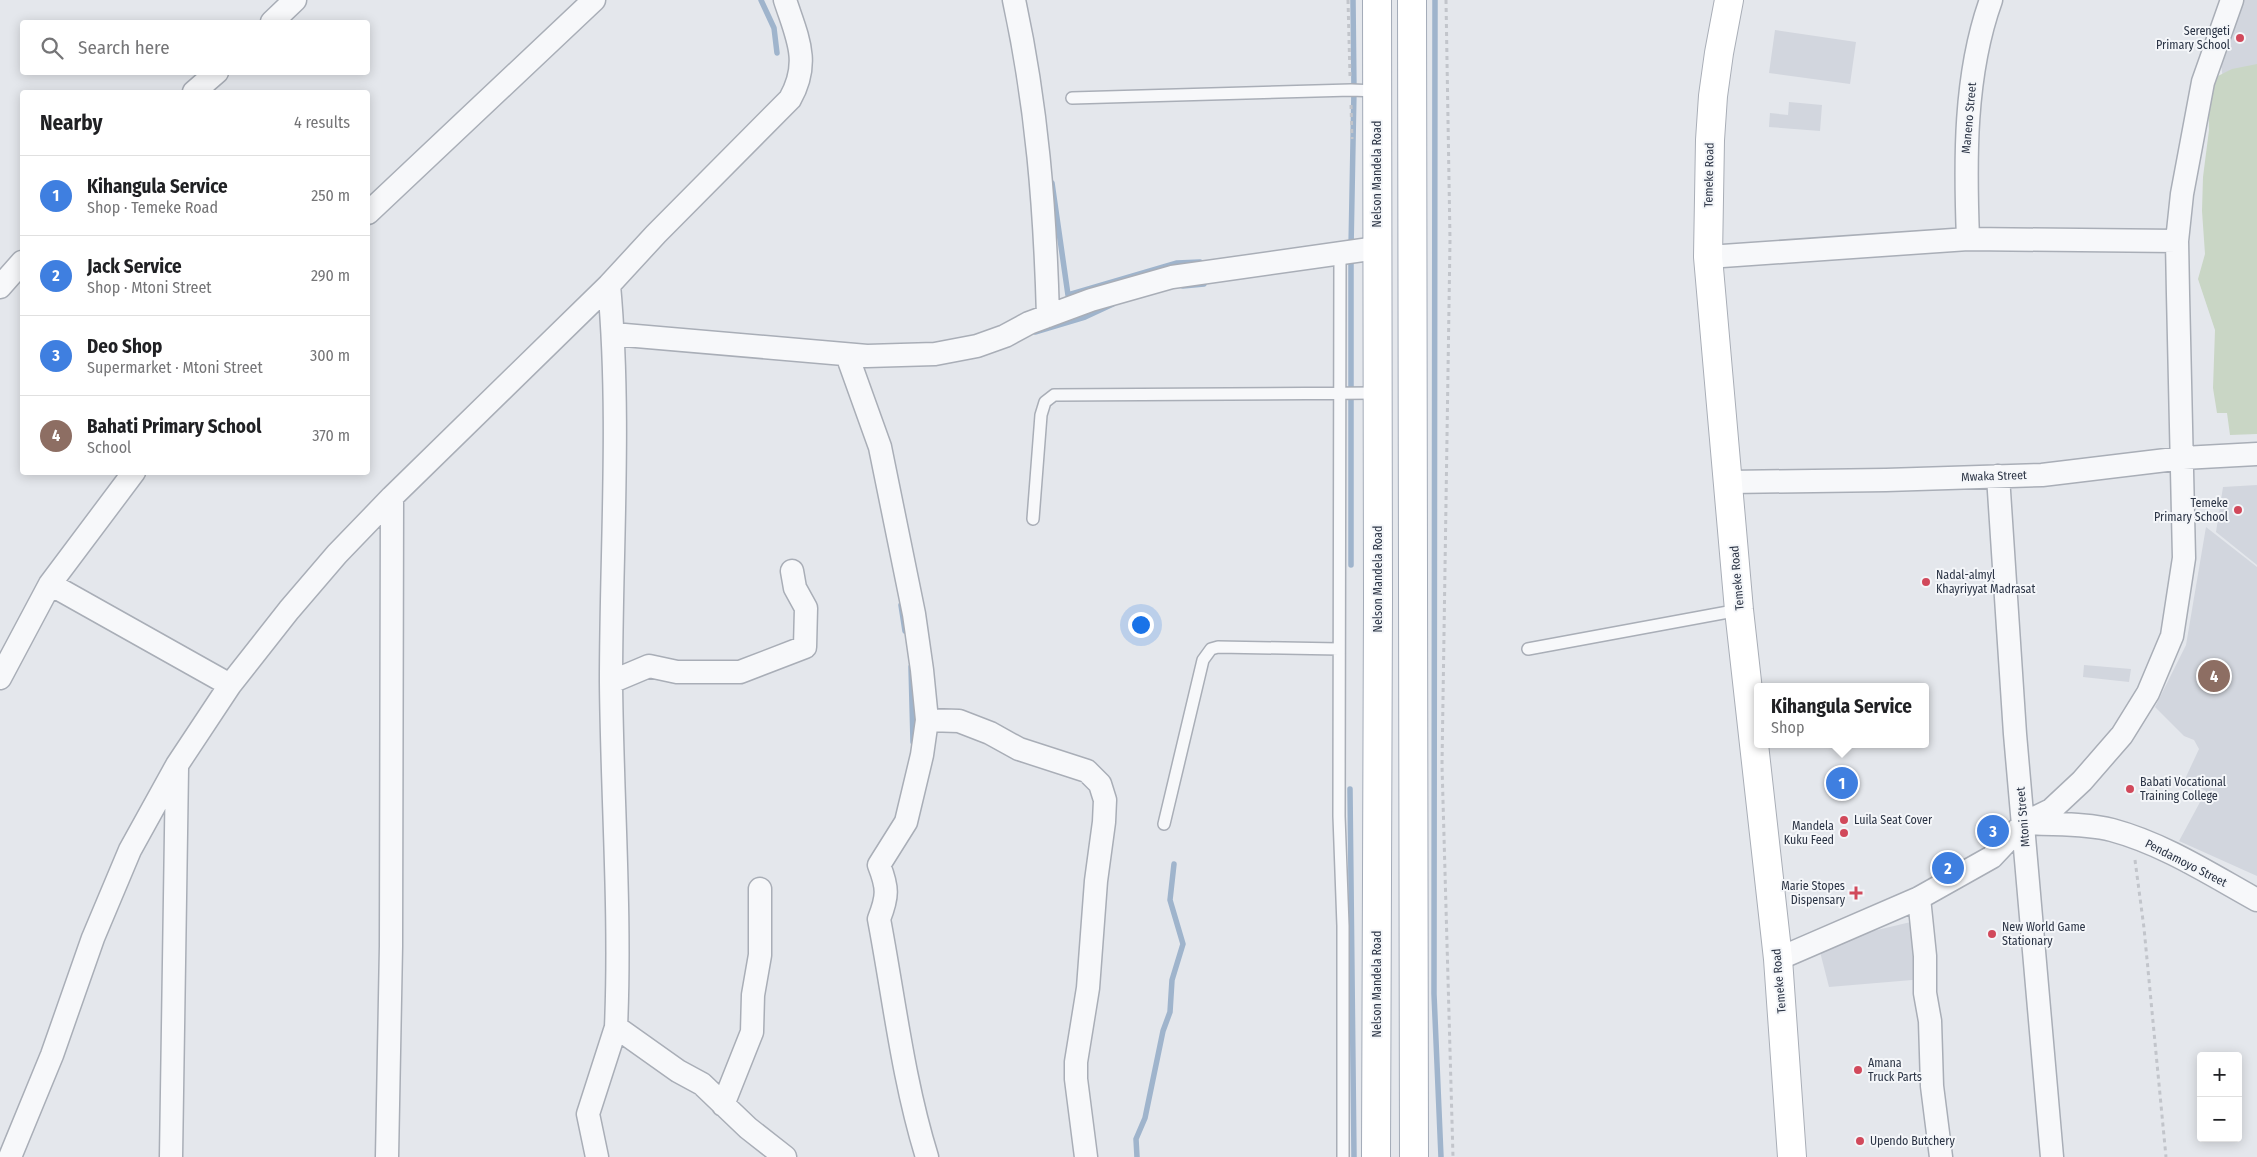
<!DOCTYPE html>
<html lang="en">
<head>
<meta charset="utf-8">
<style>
  :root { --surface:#fff; --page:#f6f6f6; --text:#202124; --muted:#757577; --line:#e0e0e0; --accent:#d1495b }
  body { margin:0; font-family:"Fira Sans Condensed",sans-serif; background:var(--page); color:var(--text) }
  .controls { position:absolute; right:15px; bottom:15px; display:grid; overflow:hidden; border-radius:5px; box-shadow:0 2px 12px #0003 }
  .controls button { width:45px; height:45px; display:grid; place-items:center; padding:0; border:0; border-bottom:1px solid var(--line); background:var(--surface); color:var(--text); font:25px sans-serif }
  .you { position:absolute; left:1140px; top:624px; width:18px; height:18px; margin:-12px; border:4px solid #fff; border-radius:50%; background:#1a73e8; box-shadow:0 0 0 8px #1a73e833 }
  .badge { display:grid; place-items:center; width:32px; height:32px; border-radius:50%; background:var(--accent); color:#fff; font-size:16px; font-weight:700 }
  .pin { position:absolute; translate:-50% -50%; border:2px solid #fff; box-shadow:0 1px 5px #0006 }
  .popup { position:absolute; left:1754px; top:683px; width:175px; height:65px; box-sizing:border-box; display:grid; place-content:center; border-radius:5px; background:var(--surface); filter:drop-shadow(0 1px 4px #0005); font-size:16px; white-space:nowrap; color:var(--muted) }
  .popup b { font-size:19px; color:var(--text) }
  .popup::after { content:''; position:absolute; left:50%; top:100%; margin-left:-10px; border:10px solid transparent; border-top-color:var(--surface) }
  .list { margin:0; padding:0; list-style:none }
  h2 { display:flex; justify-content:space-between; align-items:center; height:65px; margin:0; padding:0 20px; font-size:21px }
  h2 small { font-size:16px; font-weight:400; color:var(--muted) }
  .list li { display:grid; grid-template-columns:32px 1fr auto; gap:15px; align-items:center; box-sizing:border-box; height:80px; padding:0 20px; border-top:1px solid var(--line) }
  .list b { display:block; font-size:19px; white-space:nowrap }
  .list p { margin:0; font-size:16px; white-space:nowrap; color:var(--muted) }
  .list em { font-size:16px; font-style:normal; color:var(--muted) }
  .icon { flex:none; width:28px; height:28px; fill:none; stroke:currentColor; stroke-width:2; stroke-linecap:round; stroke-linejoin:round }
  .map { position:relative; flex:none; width:2257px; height:1157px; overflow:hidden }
  .search { position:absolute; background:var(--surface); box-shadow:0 2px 12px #0003; left:20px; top:20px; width:350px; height:55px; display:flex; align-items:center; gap:12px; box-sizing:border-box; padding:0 18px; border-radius:5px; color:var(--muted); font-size:19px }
  .panel { position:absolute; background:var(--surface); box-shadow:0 2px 12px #0003; left:20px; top:90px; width:350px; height:385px; border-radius:5px }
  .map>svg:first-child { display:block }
  .built { fill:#d2d6de }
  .green { fill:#c9d6c5 }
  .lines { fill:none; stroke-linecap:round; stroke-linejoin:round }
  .stream { stroke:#9fb4cc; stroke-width:5.5 }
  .lane-casing { stroke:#a9aeb7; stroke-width:14 }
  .street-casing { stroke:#a9aeb7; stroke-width:25 }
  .secondary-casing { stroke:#a9aeb7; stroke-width:30 }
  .primary-casing { stroke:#a3abb8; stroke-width:30 }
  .path { stroke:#c2c5cb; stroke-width:3; stroke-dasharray:4 4; stroke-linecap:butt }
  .lane { stroke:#f7f8fa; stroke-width:11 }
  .street { stroke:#f7f8fa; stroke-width:22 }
  .secondary { stroke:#fff; stroke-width:28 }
  .primary { stroke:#fff; stroke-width:28 }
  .poi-dot { fill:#d1495b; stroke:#f4f6f9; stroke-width:2 }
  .labels { text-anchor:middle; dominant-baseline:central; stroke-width:4; stroke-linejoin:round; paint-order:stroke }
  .poi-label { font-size:12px; fill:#2b3445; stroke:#f4f6f9; text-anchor:start }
  .street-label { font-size:12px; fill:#2b3445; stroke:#f4f6f9 }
</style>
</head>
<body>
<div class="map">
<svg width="2257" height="1157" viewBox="0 0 2257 1157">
  <rect width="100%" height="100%" fill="#e4e7ec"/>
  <path class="built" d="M2242,0H2257V86L2224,87L2219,49Z
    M1775,30L1856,42L1850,84L1769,73Z
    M1789,102L1822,105L1820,131L1769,127L1770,113L1788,115Z
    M2257,485V565L2216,532L2223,487Z
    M2206,527L2257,567V876L2179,841L2206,791L2185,779L2199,749L2194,740L2184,736L2155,707L2186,645Z
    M2084,665L2131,669L2129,682L2083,677Z
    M1915,921L1924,979L1829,987L1818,944Z"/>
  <path class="green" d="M2257,64V434L2230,435L2227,413H2217L2213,388L2215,330L2198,279L2205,254L2202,211L2203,177L2209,130L2208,81L2232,69Z"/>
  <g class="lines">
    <path class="stream" d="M761,0L774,28L777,53
      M1435,0L1434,994L1441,1157
      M1052,183L1068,295L1177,263L1200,262
      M1351,248L1354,90L1353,0
      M1351,257V565
      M1183,286L1204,284
      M1035,332L1085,317L1113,304
      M901,605L905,631
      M911,667L913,742
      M1350,789L1354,1157
      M1137,1157L1136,1139L1145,1118L1163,1031L1170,1012L1172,980L1183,944L1170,900L1174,864"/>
    <g class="lane-casing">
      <path id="lane" d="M1072,98L1351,90L1377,91
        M1340,253L1339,816L1343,926V1157
        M1033,519L1041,415L1045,402L1054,395L1377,393
        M1528,649L1739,610
        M1164,824L1203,660L1211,649L1218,647L1339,649"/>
    </g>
    <g class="street-casing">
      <path id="street" d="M1014,0C1037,106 1045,207 1048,316
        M272,22L295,0
        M194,92L217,72
        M368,213L594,0
        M1968,239C1965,161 1964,75 1991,0
        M1708,257L1968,239L2177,241
        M609,285C621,417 611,550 611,682C612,797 621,912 616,1027L678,1071L702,1084L748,1128L785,1157
        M0,287L22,262
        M613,334L867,356L935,354L977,346L1005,336L1029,323L1091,300L1172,277L1377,248
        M847,355L880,447L914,614L922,670L927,720L922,755L906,822L879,865C888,888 888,896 879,919C894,998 903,1080 927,1157
        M1998,476L2015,734L2052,1157
        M1730,482L1886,480L2042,475L2183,458L2257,454
        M50,584L230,685
        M0,678L50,584L134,472
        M611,682L649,666L677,672H740L805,647L806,608L795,588L792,571
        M927,720L959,721L990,733L1019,749L1087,771L1100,784L1105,800L1104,822L1096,881L1088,988L1076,1062V1079L1086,1157
        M2027,823C2055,825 2085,823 2112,830C2164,844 2210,874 2257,900
        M1919,898L1925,956V993L1930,1021L1932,1086L1941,1157
        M1778,959L1919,898L1992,857L2024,823L2051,810L2082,781L2122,735L2148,693L2172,636L2184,558L2178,294L2177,241L2182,194L2203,82L2232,0
        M723,1105L752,1032L753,995L760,955V889
        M10,1157L52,1055L93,938L130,850L177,765L230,685L289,610L337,554L392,497L609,285L656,234L790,99C811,62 797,37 785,0
        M171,1157L177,768
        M387,1157L391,946L392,497
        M597,1157L588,1114L616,1027"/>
    </g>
    <g class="secondary-casing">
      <path id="secondary" d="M1729,0L1719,53L1713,96L1710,140L1708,257L1739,610L1778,959L1792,1157"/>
    </g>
    <g class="primary-casing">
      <path id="primary" d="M1412,0L1414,1157
        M1376,1157L1378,599L1377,0"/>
    </g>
    <path class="path" d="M1348,0L1350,76
      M1446,0L1450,240L1442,765L1453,1157
      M1351,105L1352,139
      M2135,860L2144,928L2166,1157"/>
    <use href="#lane" class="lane"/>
    <use href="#street" class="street"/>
    <use href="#secondary" class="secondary"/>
    <use href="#primary" class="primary"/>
  </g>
  <g class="poi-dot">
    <circle cx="2240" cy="38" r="5"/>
    <circle cx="2238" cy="510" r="5"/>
    <circle cx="1926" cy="582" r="5"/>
    <circle cx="2130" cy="789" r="5"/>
    <circle cx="1844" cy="820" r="5"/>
    <circle cx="1844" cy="833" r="5"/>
    <path d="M1853.5 885.5h5v5h5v5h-5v5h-5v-5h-5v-5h5z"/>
    <circle cx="1992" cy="934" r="5"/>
    <circle cx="1858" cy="1070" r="5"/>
    <circle cx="1860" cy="1141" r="5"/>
  </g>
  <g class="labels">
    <g class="poi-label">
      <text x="2230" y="31" text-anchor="end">Serengeti<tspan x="2230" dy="14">Primary School</tspan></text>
      <text x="2228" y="503" text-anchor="end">Temeke<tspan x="2228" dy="14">Primary School</tspan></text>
      <text x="1936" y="575">Nadal-almyl<tspan x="1936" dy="14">Khayriyyat Madrasat</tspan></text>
      <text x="2140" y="782">Babati Vocational<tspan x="2140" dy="14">Training College</tspan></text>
      <text x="1854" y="820">Luila Seat Cover</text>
      <text x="1834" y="826" text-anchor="end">Mandela<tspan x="1834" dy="14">Kuku Feed</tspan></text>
      <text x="1845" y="886" text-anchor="end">Marie Stopes<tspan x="1845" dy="14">Dispensary</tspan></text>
      <text x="2002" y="927">New World Game<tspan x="2002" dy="14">Stationary</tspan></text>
      <text x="1868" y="1063">Amana<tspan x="1868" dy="14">Truck Parts</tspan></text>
      <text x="1870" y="1141">Upendo Butchery</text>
    </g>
    <g class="street-label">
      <text transform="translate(1969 118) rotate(-85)">Maneno Street</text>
      <text transform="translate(1377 174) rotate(-90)">Nelson Mandela Road</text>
      <text transform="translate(1709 175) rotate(-89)">Temeke Road</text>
      <text transform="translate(1994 476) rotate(-2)">Mwaka Street</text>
      <text transform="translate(1737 578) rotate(-95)">Temeke Road</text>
      <text transform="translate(1378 579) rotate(-90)">Nelson Mandela Road</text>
      <text transform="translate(2023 817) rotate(-95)">Mtoni Street</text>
      <text transform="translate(2186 863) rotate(27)">Pendamoyo Street</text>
      <text transform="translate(1779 981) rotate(-95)">Temeke Road</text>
      <text transform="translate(1377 984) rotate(-90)">Nelson Mandela Road</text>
    </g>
  </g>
</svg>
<div class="controls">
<button>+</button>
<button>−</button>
</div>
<div class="you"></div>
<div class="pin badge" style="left:1842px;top:783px;background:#3f7fe0">1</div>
<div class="popup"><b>Kihangula Service</b>Shop</div>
<div class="pin badge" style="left:1948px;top:868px;background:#3f7fe0">2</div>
<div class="pin badge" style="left:1993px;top:831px;background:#3f7fe0">3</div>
<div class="pin badge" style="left:2214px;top:676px;background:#8d6e63">4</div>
<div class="search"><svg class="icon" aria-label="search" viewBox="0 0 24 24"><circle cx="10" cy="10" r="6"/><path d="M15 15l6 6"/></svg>Search here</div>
<section class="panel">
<h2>Nearby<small>4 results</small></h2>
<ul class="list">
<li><span class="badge" style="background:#3f7fe0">1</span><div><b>Kihangula Service</b><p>Shop · Temeke Road</p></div><em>250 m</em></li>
<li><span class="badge" style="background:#3f7fe0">2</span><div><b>Jack Service</b><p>Shop · Mtoni Street</p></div><em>290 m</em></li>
<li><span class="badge" style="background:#3f7fe0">3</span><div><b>Deo Shop</b><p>Supermarket · Mtoni Street</p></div><em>300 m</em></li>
<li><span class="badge" style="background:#8d6e63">4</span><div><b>Bahati Primary School</b><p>School</p></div><em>370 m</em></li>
</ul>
</section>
</div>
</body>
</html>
